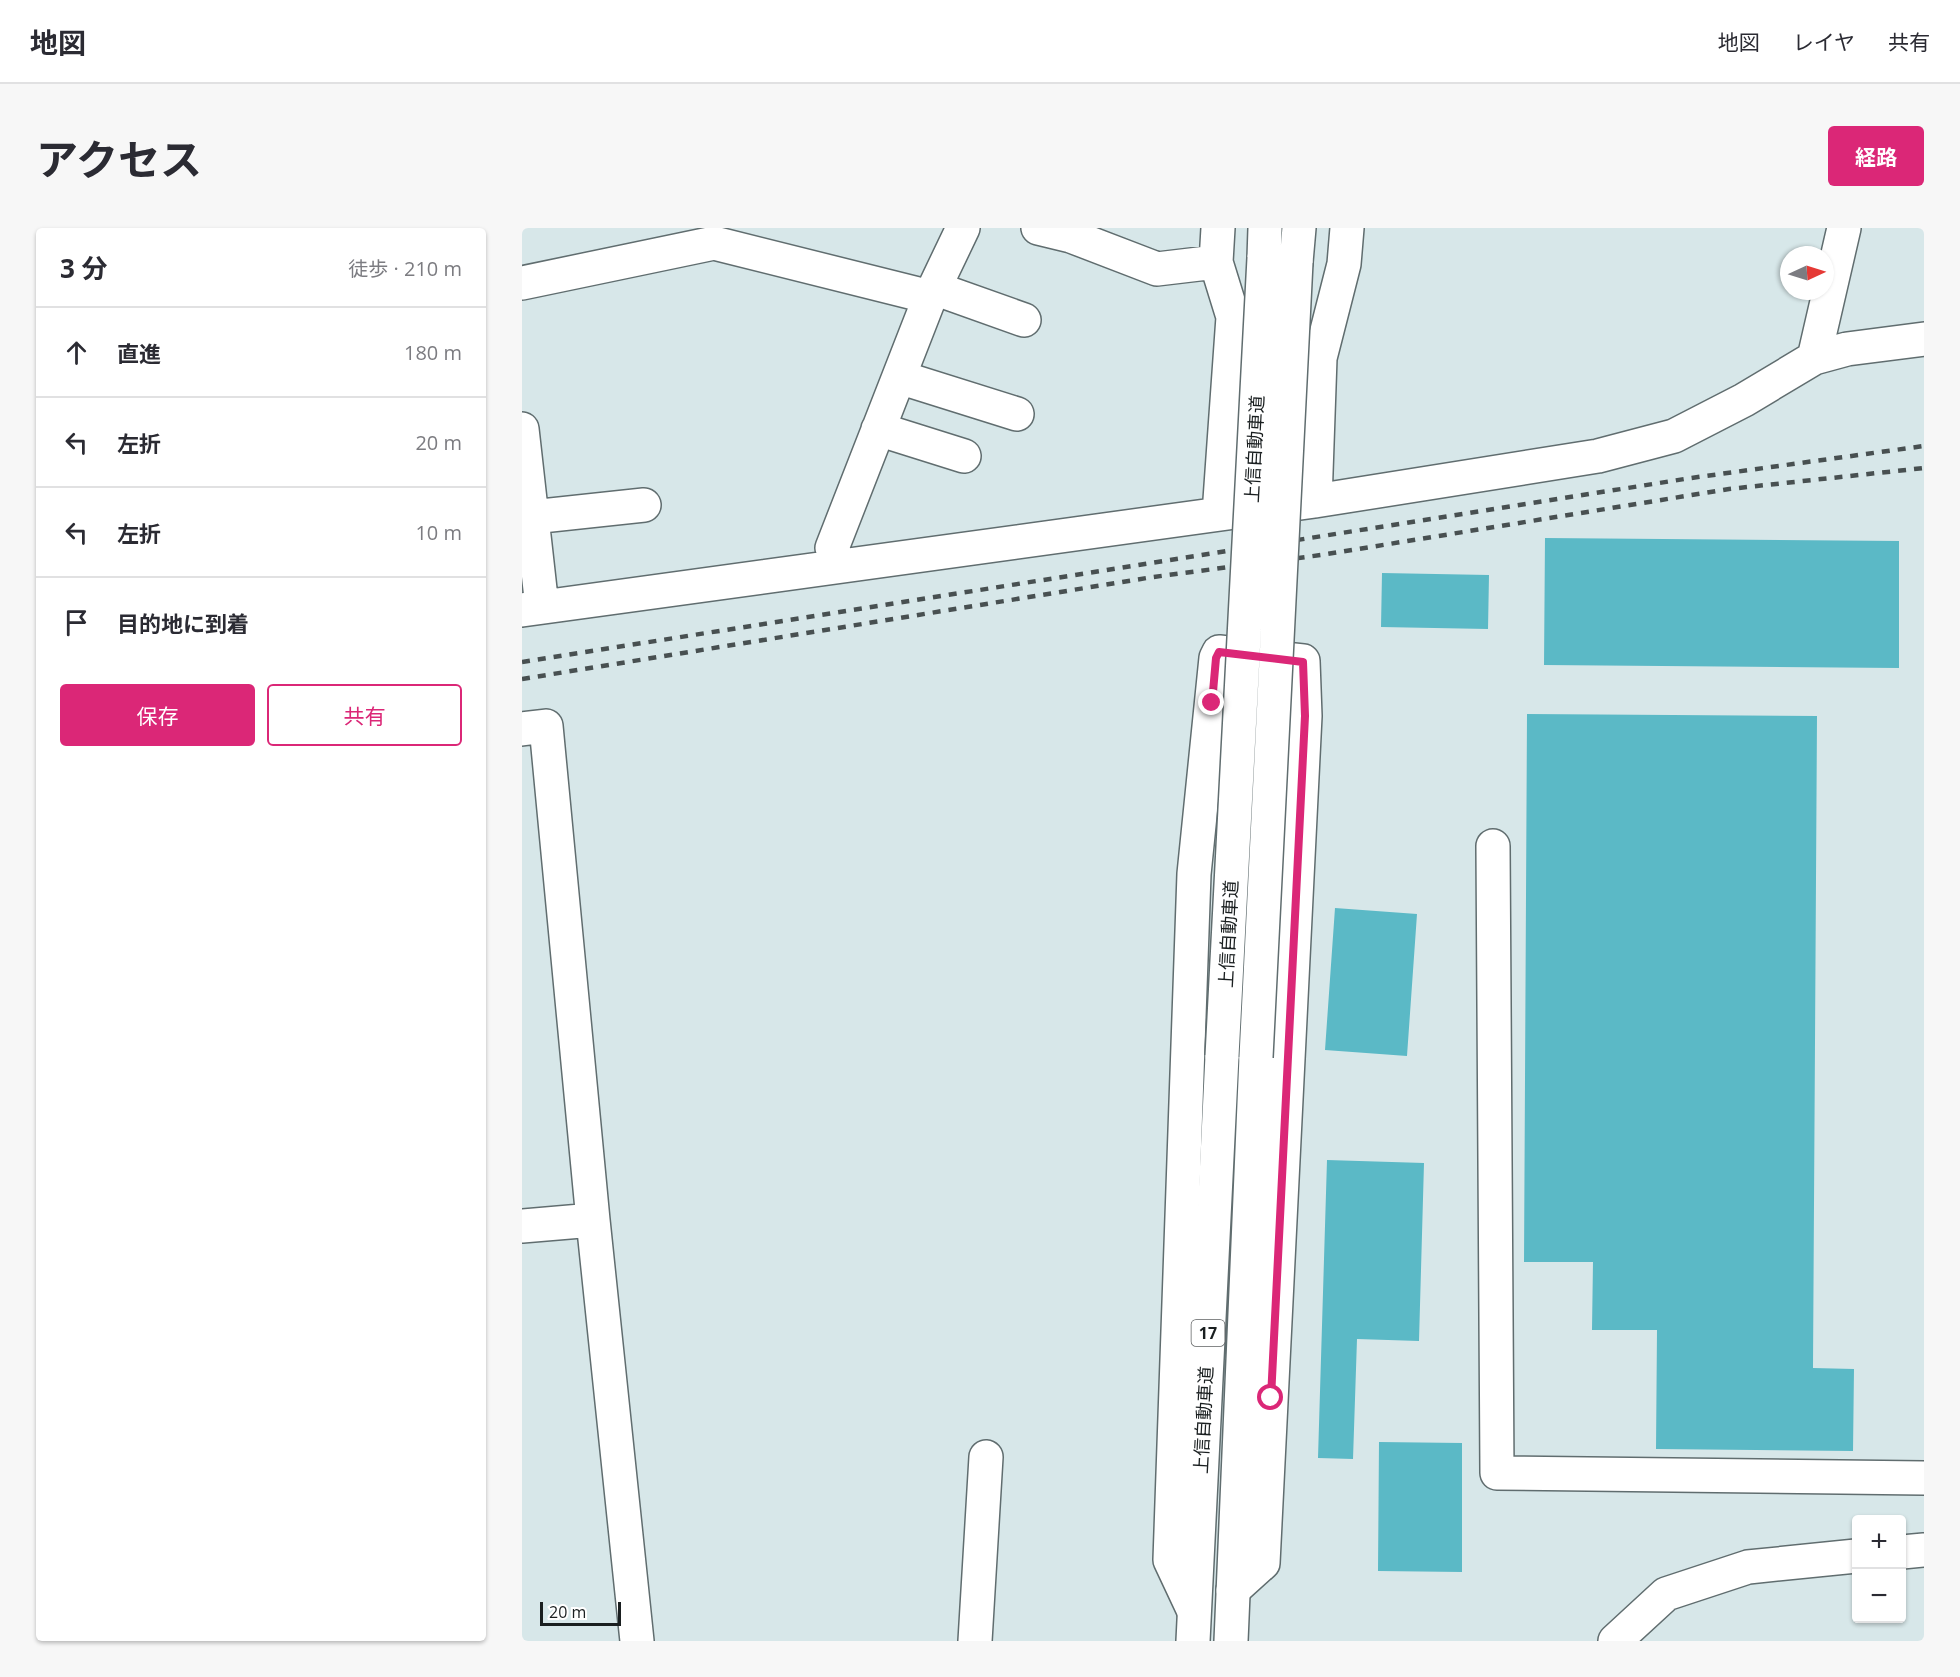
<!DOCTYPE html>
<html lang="ja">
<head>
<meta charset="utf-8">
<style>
  :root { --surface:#fff; --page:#f7f7f7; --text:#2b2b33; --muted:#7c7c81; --line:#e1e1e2; --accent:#db2777 }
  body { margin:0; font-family:"Open Sans","Noto Sans JP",sans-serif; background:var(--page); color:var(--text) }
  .controls { position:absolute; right:18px; bottom:18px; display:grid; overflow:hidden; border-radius:6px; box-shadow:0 2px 4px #0004 }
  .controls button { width:54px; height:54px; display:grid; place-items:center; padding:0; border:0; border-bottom:2px solid var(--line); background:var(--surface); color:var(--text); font:30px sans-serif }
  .compass { position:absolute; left:1258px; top:18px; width:54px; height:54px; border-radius:50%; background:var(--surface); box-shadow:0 2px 4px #0004; rotate:86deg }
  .scale { position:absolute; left:18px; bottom:15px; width:81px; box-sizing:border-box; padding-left:6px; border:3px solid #1a1f20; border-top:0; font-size:16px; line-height:21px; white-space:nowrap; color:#1a1f20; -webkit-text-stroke:4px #fff; paint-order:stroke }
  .stop { position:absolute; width:18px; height:18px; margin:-14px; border:4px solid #db2777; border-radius:50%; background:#fff }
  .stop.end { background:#db2777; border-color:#fff; box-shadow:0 2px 6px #0008 }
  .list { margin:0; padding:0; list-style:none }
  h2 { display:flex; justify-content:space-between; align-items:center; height:78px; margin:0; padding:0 24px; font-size:26px }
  h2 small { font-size:20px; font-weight:400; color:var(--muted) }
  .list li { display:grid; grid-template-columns:39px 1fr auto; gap:18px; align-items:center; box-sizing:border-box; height:90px; padding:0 24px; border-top:2px solid var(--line) }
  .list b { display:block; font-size:22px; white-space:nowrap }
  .list em { font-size:20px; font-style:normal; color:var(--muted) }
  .actions { display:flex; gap:12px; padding:18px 24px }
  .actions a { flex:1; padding:14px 0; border:2px solid var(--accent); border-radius:6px; text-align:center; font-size:21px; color:var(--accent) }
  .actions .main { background:var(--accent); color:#fff }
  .icon { flex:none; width:33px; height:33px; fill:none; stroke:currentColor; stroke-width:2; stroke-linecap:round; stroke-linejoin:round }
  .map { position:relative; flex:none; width:1402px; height:1413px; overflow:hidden; border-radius:6px }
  header { display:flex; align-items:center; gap:36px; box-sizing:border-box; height:84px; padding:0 30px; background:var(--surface); border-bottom:2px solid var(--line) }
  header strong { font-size:28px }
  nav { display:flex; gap:33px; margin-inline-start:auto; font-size:21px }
  .intro { display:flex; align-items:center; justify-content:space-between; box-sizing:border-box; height:144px; padding:0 36px }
  h1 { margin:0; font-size:42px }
  .button { padding:15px 27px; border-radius:6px; background:var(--accent); color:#fff; font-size:21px; font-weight:700 }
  main { display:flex; gap:36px; padding:0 36px }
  aside { flex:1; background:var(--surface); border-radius:6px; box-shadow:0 2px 4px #0004 }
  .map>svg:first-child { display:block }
  .building { fill:#5bb9c6 }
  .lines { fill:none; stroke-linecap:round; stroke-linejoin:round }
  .minor-casing { stroke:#606d6f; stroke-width:36 }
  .highway-casing { stroke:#606d6f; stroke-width:36 }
  .minor { stroke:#fff; stroke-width:33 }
  .highway { stroke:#fff; stroke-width:33 }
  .rail { stroke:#485051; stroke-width:4.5; stroke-dasharray:8 8; stroke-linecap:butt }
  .highway-bridge-casing { stroke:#606d6f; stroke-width:36; stroke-linecap:butt }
  .highway-bridge { stroke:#fff; stroke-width:33 }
  .route { stroke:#db2777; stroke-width:8 }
  .labels { text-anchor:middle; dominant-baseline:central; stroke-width:5; stroke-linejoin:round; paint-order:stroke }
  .shield { fill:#fff; stroke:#5f6263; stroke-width:1.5 }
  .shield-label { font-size:16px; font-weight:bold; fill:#1a1f20 }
  .street-label { font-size:18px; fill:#1a1f20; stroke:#fff }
</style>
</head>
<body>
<header>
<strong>地図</strong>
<nav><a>地図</a><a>レイヤ</a><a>共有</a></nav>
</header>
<div class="intro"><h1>アクセス</h1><a class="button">経路</a></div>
<main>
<aside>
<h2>3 分<small>徒歩 · 210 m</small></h2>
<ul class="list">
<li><svg class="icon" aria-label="ahead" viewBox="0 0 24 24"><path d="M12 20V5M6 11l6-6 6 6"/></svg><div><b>直進</b></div><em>180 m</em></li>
<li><svg class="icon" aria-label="left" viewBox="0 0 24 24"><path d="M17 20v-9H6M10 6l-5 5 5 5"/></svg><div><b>左折</b></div><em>20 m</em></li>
<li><svg class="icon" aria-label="left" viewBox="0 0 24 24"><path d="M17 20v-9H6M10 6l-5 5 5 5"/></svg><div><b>左折</b></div><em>10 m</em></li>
<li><svg class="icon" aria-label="arrive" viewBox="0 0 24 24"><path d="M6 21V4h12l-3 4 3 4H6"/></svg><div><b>目的地に到着</b></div></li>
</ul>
<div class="actions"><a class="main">保存</a><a>共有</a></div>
</aside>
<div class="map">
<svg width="1402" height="1413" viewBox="0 0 1402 1413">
  <rect width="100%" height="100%" fill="#d7e7e9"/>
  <path class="building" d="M1023,310L1377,313V440L1022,437Z
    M860,345L967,347L966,401L859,399Z
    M1005,486L1295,488L1291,1140L1332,1141L1331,1223L1134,1221L1135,1102H1070L1071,1034H1002Z
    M813,680L895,686L885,828L803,822Z
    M805,932L902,935L897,1113L835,1111L831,1231L796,1230Z
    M857,1214L940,1215V1344L856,1343Z"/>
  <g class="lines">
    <g class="minor-casing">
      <path id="minor" d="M516,0L549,8L635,41L694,34
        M696,0L694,34L711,89L697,286
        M0,55L192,15L408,69L441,0
        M412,60L502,92
        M1292,130L1322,0
        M377,149L495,186
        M0,201L20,379
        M356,201L442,228
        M793,273L798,130L822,36L825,0
        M10,289L122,277
        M310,320L408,69
        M0,382L793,273L1076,228L1152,208L1222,172L1292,130L1325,121L1402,111
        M0,501L24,498L71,992L115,1413
        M971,618L975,1245L1402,1250
        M0,998L71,992
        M1380,1324L1402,1322
        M671,1381L648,1332L672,646L694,430L697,424L781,433L783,488L741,1335L711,1362
        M453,1413L464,1229
        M1093,1413L1144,1366L1226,1339L1334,1328"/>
    </g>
    <g class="highway-casing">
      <path id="highway" d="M742,30L743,0
        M774,34L777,0
        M671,1413L700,828
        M709,1413L734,829"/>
    </g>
    <use href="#minor" class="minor"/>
    <use href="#highway" class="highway"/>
    <path class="rail" d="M0,434L1169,250L1402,218
      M0,451L631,349L799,327L1207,261L1402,240"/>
    <g class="highway-bridge-casing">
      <path id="highway-bridge" d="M700,828L742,30
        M734,829L774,34"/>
    </g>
    <use href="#highway-bridge" class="highway-bridge"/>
  </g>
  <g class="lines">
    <path class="route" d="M690,475L694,430L697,424L781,434L783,488L749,1170"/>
  </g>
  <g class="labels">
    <rect class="shield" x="669.5" y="1092" width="33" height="26" rx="4.5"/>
    <g class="shield-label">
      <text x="686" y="1105">17</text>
    </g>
    <g class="street-label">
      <text transform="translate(732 221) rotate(-87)">上信自動車道</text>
      <text transform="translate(706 706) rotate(-87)">上信自動車道</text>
      <text transform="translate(681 1192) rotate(-87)">上信自動車道</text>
    </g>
  </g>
</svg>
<div class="controls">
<button>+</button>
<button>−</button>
</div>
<svg class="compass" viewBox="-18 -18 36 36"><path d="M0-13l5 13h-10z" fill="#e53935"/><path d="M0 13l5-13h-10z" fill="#7c7c81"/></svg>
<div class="scale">20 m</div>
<div class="stop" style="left:749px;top:1170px"></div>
<div class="stop end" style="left:690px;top:475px"></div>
</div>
</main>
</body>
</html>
